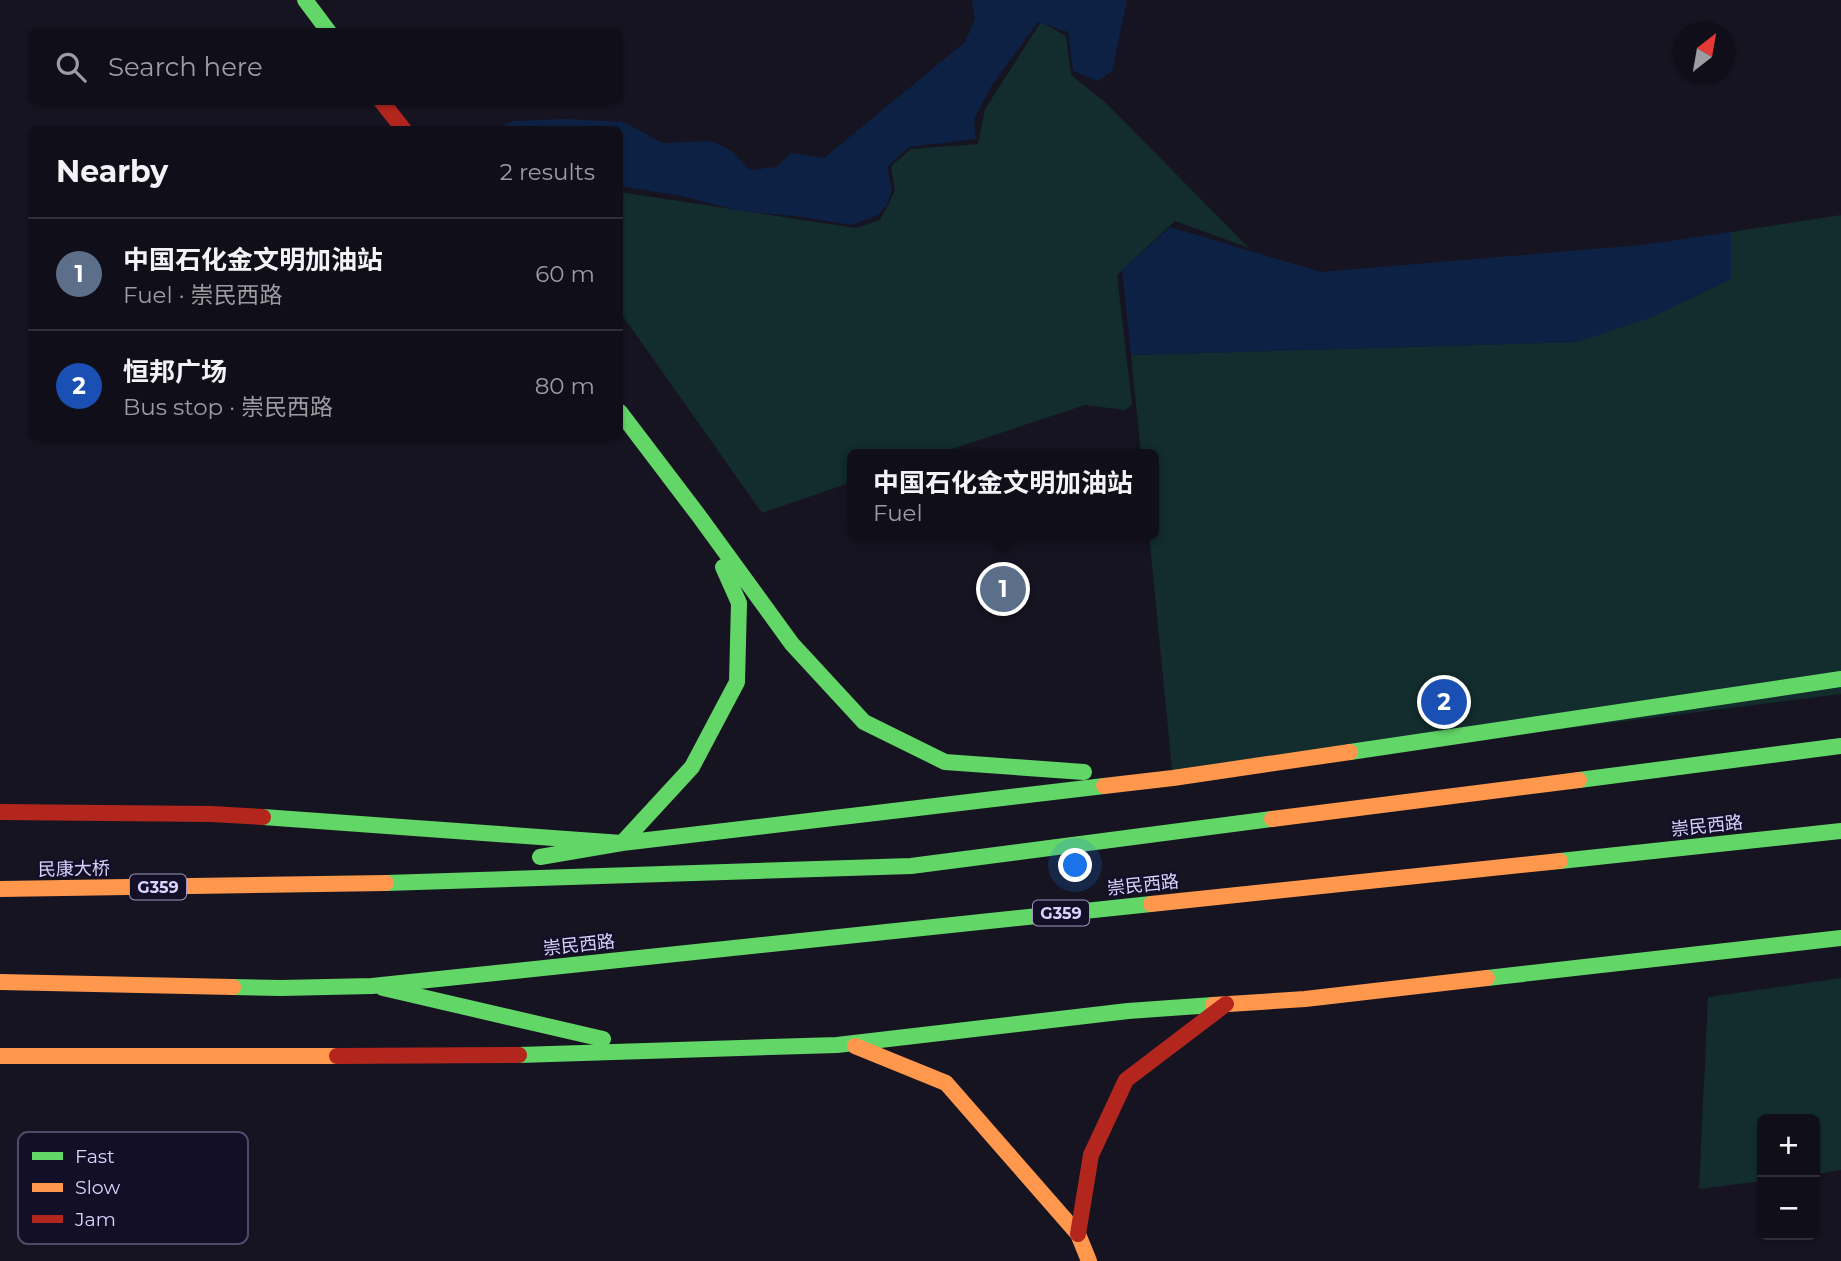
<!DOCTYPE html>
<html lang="en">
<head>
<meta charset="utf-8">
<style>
  :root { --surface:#100f19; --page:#191822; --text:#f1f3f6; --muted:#9c9ca2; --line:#302f38; --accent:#8c9099 }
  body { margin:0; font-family:Montserrat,"Noto Sans SC",sans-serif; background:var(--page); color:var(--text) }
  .controls { position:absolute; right:21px; bottom:21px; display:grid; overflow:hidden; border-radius:10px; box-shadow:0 2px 5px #0004 }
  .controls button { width:63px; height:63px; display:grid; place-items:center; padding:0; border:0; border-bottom:2px solid var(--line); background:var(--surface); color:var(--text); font:35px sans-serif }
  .compass { position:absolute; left:1673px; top:21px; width:63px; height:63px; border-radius:50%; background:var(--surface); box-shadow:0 2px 5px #0004; rotate:31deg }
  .you { position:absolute; left:1076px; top:866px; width:24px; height:24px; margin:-18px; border:5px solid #fff; border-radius:50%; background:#1a73e8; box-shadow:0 0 0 10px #1a73e833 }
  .badge { display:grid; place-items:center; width:46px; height:46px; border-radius:50%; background:var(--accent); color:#fff; font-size:23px; font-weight:700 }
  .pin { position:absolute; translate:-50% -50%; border:4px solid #fff; box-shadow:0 2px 7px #0006 }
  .popup { position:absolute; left:847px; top:449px; width:312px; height:91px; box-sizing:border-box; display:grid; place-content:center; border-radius:10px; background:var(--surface); filter:drop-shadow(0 2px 5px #0005); font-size:23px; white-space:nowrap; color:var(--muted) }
  .popup b { font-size:26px; color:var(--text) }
  .popup::after { content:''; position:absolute; left:50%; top:100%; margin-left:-14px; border:14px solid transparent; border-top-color:var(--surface) }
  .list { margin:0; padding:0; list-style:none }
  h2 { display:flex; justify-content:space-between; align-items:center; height:91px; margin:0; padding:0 28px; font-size:30px }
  h2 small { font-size:23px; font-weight:400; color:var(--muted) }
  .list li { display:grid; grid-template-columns:46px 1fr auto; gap:21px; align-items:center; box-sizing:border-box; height:112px; padding:0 28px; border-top:2px solid var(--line) }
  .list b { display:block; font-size:26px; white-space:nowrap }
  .list p { margin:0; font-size:23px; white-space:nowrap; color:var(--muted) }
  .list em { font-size:23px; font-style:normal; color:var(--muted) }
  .icon { flex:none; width:38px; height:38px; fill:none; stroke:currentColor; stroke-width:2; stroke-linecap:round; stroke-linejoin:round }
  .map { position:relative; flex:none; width:1841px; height:1261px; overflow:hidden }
  .search { position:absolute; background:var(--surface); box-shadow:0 2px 5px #0004; left:28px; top:28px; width:595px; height:77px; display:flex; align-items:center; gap:18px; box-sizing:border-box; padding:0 24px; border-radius:10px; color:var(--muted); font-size:26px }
  .panel { position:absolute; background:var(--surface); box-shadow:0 2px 5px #0004; left:28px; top:126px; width:595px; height:315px; border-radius:10px }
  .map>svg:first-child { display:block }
  .green { fill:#132c2d }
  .water { fill:#0d2144 }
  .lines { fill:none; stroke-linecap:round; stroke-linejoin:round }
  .fast { stroke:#63d668; stroke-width:16 }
  .slow { stroke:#ff974d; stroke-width:16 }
  .jam { stroke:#b3261e; stroke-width:16 }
  .labels { text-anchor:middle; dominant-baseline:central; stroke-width:5; stroke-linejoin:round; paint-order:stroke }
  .shield { fill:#130f26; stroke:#9e99be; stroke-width:2 }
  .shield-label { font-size:16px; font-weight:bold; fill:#d9d4ff }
  .street-label { font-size:18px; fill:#d9d4ff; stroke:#130f26 }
  .key { fill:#130f26; stroke:#4e4a67; stroke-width:2 }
  .key-label { font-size:19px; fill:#d9d4ff }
</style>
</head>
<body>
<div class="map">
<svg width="1841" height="1261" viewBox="0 0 1841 1261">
  <rect width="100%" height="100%" fill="#161421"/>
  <path class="green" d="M1041,22L1066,36L1071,75L1105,102L1249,248L1175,221L1117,275L1132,405L1125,410L1085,405L937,454H852V482L762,513L620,312V192L856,228L880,220L895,191L891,166L911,149L978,144L985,109Z
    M1841,215V694L1173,778L1149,535H1154V454H1141L1131,355L1577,342L1730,279L1731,232Z
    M1841,978V1170L1815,1174V1119H1762V1181L1699,1189L1708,997Z"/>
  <path class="water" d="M972,0H1127L1112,71L1098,81L1073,71L1068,32L1038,22L992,85L974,119L976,139L909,147L887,167L892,189L887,205L878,215L852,225L795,216L740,211L681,196L620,186V130L495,129L513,121L566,119L623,122L663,143L712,141L730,150L750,170L776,167L791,153L824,158L965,42L975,19Z
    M1170,227L1321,272L1641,245L1731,232V279L1652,317L1577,342L1131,355L1122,270Z"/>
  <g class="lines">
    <path class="fast" d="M305,0L329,32
      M620,412L699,516L792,644L864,722L945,762L1084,772
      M1350,752L1841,679
      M1579,780L1841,746
      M263,817L622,843L1104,786
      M622,843L692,767L737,682L739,603L723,567
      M540,857L622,843
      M1560,861L1841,831
      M386,883L911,866L1272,819
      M1487,978L1841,938
      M233,987L281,988L372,986L1151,904
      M383,988L603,1039
      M519,1055L837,1045L1128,1011L1213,1005"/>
    <path class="slow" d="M1104,786L1173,778L1350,752
      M1272,819L1579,780
      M0,889L386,883
      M1151,904L1560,861
      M0,982L233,987
      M1213,1005L1305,999L1487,978
      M855,1046L946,1083L1078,1234L1089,1261
      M0,1056H337"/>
    <path class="jam" d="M382,102L404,130
      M0,812L211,814L263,817
      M337,1056L519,1055
      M1078,1234L1091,1155L1126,1080L1226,1004"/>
  </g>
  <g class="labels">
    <g class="shield">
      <rect x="130" y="874.5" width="56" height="25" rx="5"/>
      <rect x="1033" y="900.5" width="56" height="25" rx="5"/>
    </g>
    <g class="shield-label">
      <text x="158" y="887">G359</text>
      <text x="1061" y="913">G359</text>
    </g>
    <g class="street-label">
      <text transform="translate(1707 826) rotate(-6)">崇民西路</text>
      <text transform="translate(74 869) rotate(-1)">民康大桥</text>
      <text transform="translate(1143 885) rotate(-6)">崇民西路</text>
      <text transform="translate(579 945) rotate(-6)">崇民西路</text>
    </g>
  </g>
  <rect x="18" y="1132" width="230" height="112" rx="10" class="key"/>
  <rect x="32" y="1152" width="31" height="8" fill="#63d668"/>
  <rect x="32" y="1183" width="31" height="9" fill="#ff974d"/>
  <rect x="32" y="1215" width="31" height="8" fill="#b3261e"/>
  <g class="key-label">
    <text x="75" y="1163">Fast</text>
    <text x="75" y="1194">Slow</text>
    <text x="75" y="1226">Jam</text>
  </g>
</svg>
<div class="controls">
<button>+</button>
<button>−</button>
</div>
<svg class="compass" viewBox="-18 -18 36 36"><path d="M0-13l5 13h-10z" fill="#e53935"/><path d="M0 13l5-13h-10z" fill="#9c9ca2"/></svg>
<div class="you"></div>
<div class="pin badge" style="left:1003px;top:589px;background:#5c6f8a">1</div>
<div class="popup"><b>中国石化金文明加油站</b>Fuel</div>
<div class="pin badge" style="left:1444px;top:702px;background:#1a4fb4">2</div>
<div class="search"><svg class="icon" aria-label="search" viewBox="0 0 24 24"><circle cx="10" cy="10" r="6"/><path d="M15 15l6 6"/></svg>Search here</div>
<section class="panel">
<h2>Nearby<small>2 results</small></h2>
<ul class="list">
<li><span class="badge" style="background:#5c6f8a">1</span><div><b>中国石化金文明加油站</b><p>Fuel · 崇民西路</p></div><em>60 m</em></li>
<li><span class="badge" style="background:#1a4fb4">2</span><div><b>恒邦广场</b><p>Bus stop · 崇民西路</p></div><em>80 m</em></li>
</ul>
</section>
</div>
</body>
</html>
